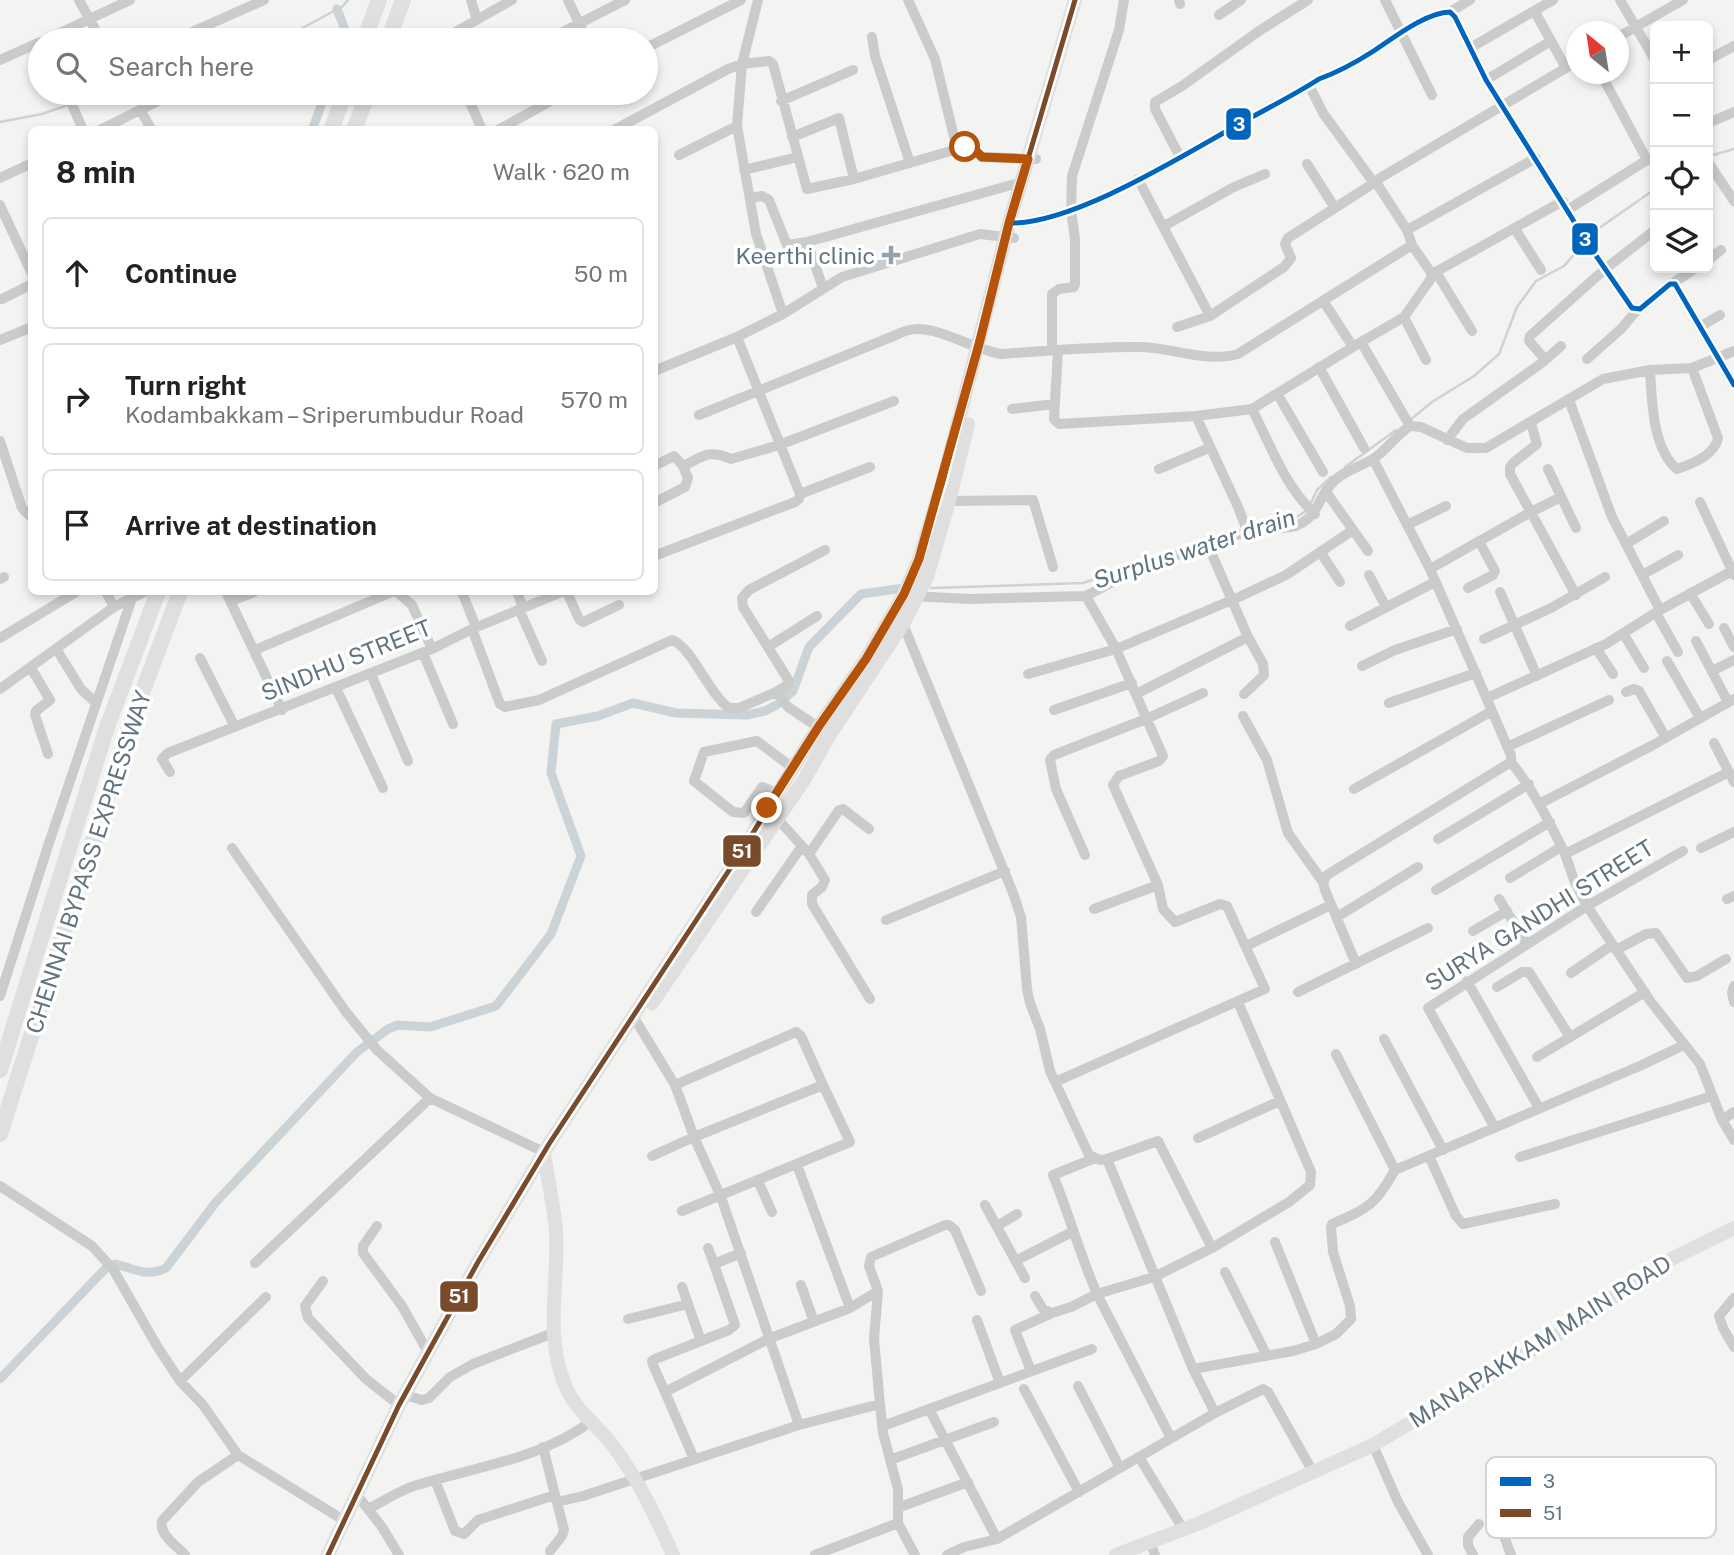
<!DOCTYPE html>
<html lang="en">
<head>
<meta charset="utf-8">
<style>
  :root { --surface:#fff; --page:#f2f2f2; --text:#222; --muted:#767676; --line:#e0e0e0 }
  body { margin:0; font-family:"Public Sans",sans-serif; background:var(--page); color:var(--text) }
  .controls { position:absolute; right:21px; top:21px; display:grid; overflow:hidden; border-radius:10px; box-shadow:0 4px 10px #0003 }
  .controls button { width:63px; height:63px; display:grid; place-items:center; padding:0; border:0; border-bottom:2px solid var(--line); background:var(--surface); color:var(--text); font:35px sans-serif }
  .compass { position:absolute; left:1566px; top:21px; width:63px; height:63px; border-radius:50%; background:var(--surface); box-shadow:0 4px 10px #0003; rotate:330deg }
  .stop { position:absolute; width:21px; height:21px; margin:-16px; border:5px solid #b45309; border-radius:50%; background:#fff }
  .stop.end { background:#b45309; border-color:#fff; box-shadow:0 2px 7px #0008 }
  .list { margin:0; padding:0; list-style:none }
  h2 { display:flex; justify-content:space-between; align-items:center; height:91px; margin:0; padding:0 28px; font-size:30px }
  h2 small { font-size:23px; font-weight:400; color:var(--muted) }
  .list li { display:grid; grid-template-columns:46px 1fr auto; gap:21px; align-items:center; box-sizing:border-box; height:112px; margin:0 14px 14px; padding:0 14px; border:2px solid var(--line); border-radius:10px }
  .list b { display:block; font-size:26px; white-space:nowrap }
  .list p { margin:0; font-size:23px; white-space:nowrap; color:var(--muted) }
  .list em { font-size:23px; font-style:normal; color:var(--muted) }
  .icon { flex:none; width:38px; height:38px; fill:none; stroke:currentColor; stroke-width:2; stroke-linecap:round; stroke-linejoin:round }
  .map { position:relative; flex:none; width:1734px; height:1555px; overflow:hidden }
  .search { position:absolute; background:var(--surface); box-shadow:0 4px 10px #0003; left:28px; top:28px; width:630px; height:77px; display:flex; align-items:center; gap:18px; box-sizing:border-box; padding:0 24px; border-radius:38px; color:var(--muted); font-size:26px }
  .panel { position:absolute; background:var(--surface); box-shadow:0 4px 10px #0003; left:28px; top:126px; width:630px; height:469px; border-radius:10px }
  .map>svg:first-child { display:block }
  .lines { fill:none; stroke-linecap:round; stroke-linejoin:round }
  .stream { stroke:#cbd3d6; stroke-width:2.5 }
  .canal { stroke:#cbd3d6; stroke-width:9 }
  .minor { stroke:#cacccc; stroke-width:10 }
  .major { stroke:#dfdfe0; stroke-width:14 }
  .highway { stroke:#dfdfe0; stroke-width:16 }
  .bus-1-casing { stroke:#fff; stroke-width:10 }
  .bus-2-casing { stroke:#fff; stroke-width:10 }
  .bus-1 { stroke:#0065bd; stroke-width:5 }
  .bus-2 { stroke:#7a4b2a; stroke-width:5 }
  .route { stroke:#b45309; stroke-width:9 }
  .poi-dot { fill:#95a0a9; stroke:#fff; stroke-width:2.5 }
  .labels { text-anchor:middle; dominant-baseline:central; stroke-width:7; stroke-linejoin:round; paint-order:stroke }
  .poi-label { font-size:23px; fill:#627382; stroke:#fff; text-anchor:end }
  .street-label { font-size:23px; fill:#627382; stroke:#fff }
  .water-label { font-size:24px; font-style:italic; fill:#5e7580; stroke:#fff }
  .key { fill:#fff; stroke:#d0d5da; stroke-width:2 }
  .key-label { font-size:19px; fill:#627382 }
  .line-badge { stroke:#fff; stroke-width:2.5 }
  .badge-label { font-size:19px; text-anchor:middle; font-weight:bold; fill:#fff }
</style>
</head>
<body>
<div class="map">
<svg width="1734" height="1555" viewBox="0 0 1734 1555">
  <rect width="100%" height="100%" fill="#f3f3f1"/>
  <g class="lines">
    <path class="stream" d="M275,40L288,36L343,6L348,0
      M74,103L102,93
      M0,122L42,114L68,105
      M1708,152L1713,155L1734,149
      M1589,238L1595,231L1655,189
      M1410,420L1432,402L1474,376L1499,354L1517,307L1536,281L1564,266L1584,243
      M1345,467L1396,430
      M1310,505L1317,490L1331,477
      M1250,526L1295,518L1306,511
      M931,588L1083,583L1164,555"/>
    <path class="canal" d="M337,9L346,32L343,40
      M312,130L326,93
      M0,1379L107,1267L115,1264C133,1268 147,1278 166,1268L216,1202L357,1052L388,1029L398,1025L430,1027L496,1006L551,934L581,856L551,773L556,724L598,716L633,703L676,713L747,715L765,711L778,704L793,691L809,647L861,594L905,588"/>
    <path class="minor" d="M79,0L101,40
      M471,0L477,20
      M568,0L587,40
      M758,0L742,64L737,126L756,234L783,314
      M908,0L935,59L957,149
      M1179,0L1180,4
      M1385,0L1432,95
      M1620,0L1655,60
      M1450,12L1470,0
      M1535,12L1566,68
      M1219,15L1241,0
      M872,37L875,56L910,163
      M1618,37L1683,0
      M45,40L130,0
      M174,40L264,0
      M441,40L512,0
      M547,40L625,0
      M646,48L741,0
      M1470,48L1553,0
      M0,60L40,42
      M1708,60L1734,46
      M1486,80L1551,41
      M1309,85L1323,113L1374,183
      M67,93L83,130
      M781,101L853,70
      M470,102L482,130
      M140,110L152,130
      M1708,123L1734,112
      M100,130L174,93
      M498,130L565,93
      M614,130L728,69L742,64L769,61L773,64L807,189L854,179L968,146L982,157L1036,159
      M792,137L839,118L854,179
      M679,155L737,126
      M1180,157L1155,109V102L1182,86L1259,31L1308,0
      M1708,162L1734,201
      M1307,164L1335,208
      M744,170L798,157
      M0,178L32,163
      M1138,179L1210,316
      M750,198L762,196L769,200L787,245L807,242
      M0,205L32,274
      M1569,209L1647,160L1601,74
      M1009,223C1071,225 1179,158 1234,127C1262,111 1291,97 1319,79C1338,72 1355,63 1372,52C1392,39 1426,12 1450,12L1455,17L1486,80L1588,244L1632,308L1640,309L1670,284H1675L1734,385
      M1164,226L1234,187L1265,174
      M1515,229L1541,270
      M1407,230L1536,158
      M1708,260L1721,250
      M1436,272L1472,331
      M1432,274L1563,201
      M1673,283L1696,268
      M823,288L807,242L1022,182
      M2,299L32,284
      M1324,302L1353,347
      M1404,317L1426,360
      M1701,326L1720,315
      M1177,327L1210,316L1284,267L1291,258L1285,244L1288,238L1377,181
      M737,337L800,494
      M0,340L32,327
      M1361,342L1404,317L1430,280L1432,274L1412,245
      M1052,350V294L1059,289L1074,287L1075,284V239L1071,210L1072,176L1119,30L1124,0
      M1058,350L1054,419L1059,424L1196,416L1252,409L1361,342L1410,426
      M1587,359L1621,329L1637,310
      M1543,362L1561,346
      M1319,367L1364,448
      M1650,370C1652,400 1652,448 1677,469C1692,464 1715,455 1718,438L1692,368
      M654,371L737,337L783,314L842,277L980,234L1014,238
      M1278,395L1323,472
      M1569,400L1612,517L1660,610L1734,570
      M1012,409L1055,404
      M1252,409C1270,444 1285,487 1315,514
      M699,415L896,335C902,332 910,329 917,329C940,328 976,350 1001,354C1048,351 1095,346 1142,347C1173,348 1208,363 1238,354L1412,245L1407,230L1379,187L1377,181L1380,178L1576,62
      M1196,416L1238,507L1248,533
      M1531,423L1537,444L1513,463L1510,467V474L1576,595
      M1410,426L1421,427L1467,448H1486L1603,379L1650,370L1692,368L1734,351
      M1447,440L1463,419L1543,362L1544,358L1529,341L1530,336L1605,269L1655,230
      M0,441L22,508L32,518
      M1373,459L1430,569L1492,711
      M654,466L674,456L683,466L688,478L685,487L654,503
      M683,466C704,456 709,449 731,459L779,445L894,401
      M1159,469L1209,448
      M1548,469L1576,528
      M1326,492L1368,551
      M800,494L870,467
      M949,501L1033,500L1053,567
      M1700,502L1734,575
      M1407,525L1446,506
      M1207,543L1248,637L1263,664L1264,675L1244,694
      M1626,544L1664,521
      M1321,553L1340,582
      M654,556L795,502L799,499L800,494
      M1430,569L1531,512L1561,497
      M1369,575L1386,607
      M1642,575L1678,555
      M0,579L4,577
      M1468,588L1493,575L1495,571L1479,541
      M106,592L114,607
      M226,592L282,710
      M397,592L412,605L432,649
      M462,592L476,627
      M517,592L523,607
      M567,592L579,619L583,622L619,605
      M1500,592L1537,676
      M1690,593L1709,624
      M912,596L969,599L1086,596L1122,577L1207,543L1228,536L1296,526C1320,516 1317,497 1334,481C1345,470 1360,467 1373,459C1387,450 1396,435 1410,426
      M231,601L254,592
      M519,609L542,661
      M1656,613L1678,652
      M903,624L1013,893L1021,917L1027,989L1030,1003L1040,1029L1050,1071L1089,1155L1100,1160L1107,1159
      M1350,626L1435,582
      M1724,628L1734,647
      M472,629L500,704L505,707L539,700L672,640C692,647 708,693 729,708H739L776,692L788,707L824,731
      M1623,633L1644,668
      M0,638L76,592
      M1484,639L1551,608L1605,577
      M1696,641L1728,702
      M768,647L817,616
      M1596,648L1613,674
      M57,650L81,689L96,703
      M255,650L392,592
      M423,653L453,724
      M200,658L235,727
      M1667,661L1700,718
      M1362,666L1395,650L1457,629
      M31,668L50,700L36,711L35,715L48,754
      M1712,671L1734,660
      M371,674L408,761
      M1028,674L1116,649L1086,596
      M336,688L383,788
      M0,689L114,607L144,592
      M776,692L787,685L789,681L743,607L742,598L749,590L825,550
      M1626,692L1634,689L1639,691L1666,738
      M1136,694L1248,637
      M1487,698L1606,644L1660,610
      M1389,703L1476,673
      M1054,710L1132,683
      M1243,716L1267,760L1288,833L1323,882
      M1714,743L1734,782
      M1507,747L1609,700
      M170,772L162,759L168,753L432,649L472,629L562,592
      M1354,789L1492,711L1511,755V762
      M778,793L762,787L744,813L733,812L694,781L704,752L757,741L794,769
      M1539,804L1653,745L1734,699
      M774,815L802,846
      M1438,839L1529,784
      M232,848L346,1012L377,1050L430,1098L544,1152
      M1701,848L1734,832
      M809,854L825,880L822,887L812,895V904L870,999
      M1085,855L1056,789L1050,760L1054,755L1146,719L1203,693
      M1510,878L1561,847
      M1436,890L1550,822
      M1499,899L1527,944
      M1727,899L1734,896
      M1094,909L1158,885L1113,785L1119,776L1159,761L1163,756L1116,649L1239,597L1286,575L1353,530
      M756,912L802,846L809,854L839,810L843,809L869,829
      M1337,917L1418,867
      M886,920L1005,871
      M1473,931L1507,911
      M1246,946L1331,905
      M1616,950L1646,934L1656,933L1687,978L1697,976L1726,959
      M1356,964L1325,890L1323,882L1327,875L1511,762C1534,791 1549,821 1565,854
      M1571,973L1612,945
      M1467,981L1539,1108
      M1734,986L1732,992L1734,1002
      M1497,987L1522,972H1529L1570,1037
      M1298,992L1428,928
      M0,996L49,843L132,598
      M1384,1039L1443,1150
      M1336,1054L1395,1170L1642,1065L1684,1045
      M1537,1057L1645,992
      M1055,1082L1265,989L1227,906L1220,904L1175,922L1163,909L1158,885
      M1734,1112L1722,1120L1734,1140
      M1722,1120L1700,1064L1651,1002L1587,906L1574,880L1565,854L1729,772
      M1495,1128L1428,1008L1587,906L1683,851
      M1198,1138L1280,1101
      M652,1156L694,1137L823,1085L801,1036L796,1032L675,1085
      M1429,1156L1456,1216L1463,1224L1555,1204
      M1520,1157L1712,1096
      M1095,1158L1053,1175C1069,1214 1080,1255 1097,1294L1154,1277L1212,1248L1289,1202L1310,1185L1311,1172L1238,1002
      M758,1181L772,1212
      M0,1186L92,1246L113,1269L157,1346L180,1381L203,1405L238,1455L345,1521
      M985,1205L1025,1278
      M682,1211L850,1142L823,1085
      M377,1226L363,1246V1253L402,1306L428,1352
      M997,1226L1017,1214
      M708,1248L714,1264
      M1017,1260L1072,1232
      M255,1263L430,1098
      M1225,1272L1267,1356
      M323,1281L305,1306L308,1318L366,1379L399,1405
      M801,1285L814,1322
      M682,1287L701,1341
      M1035,1296L1043,1309L1052,1313L1071,1307L1097,1294L1171,1438
      M1734,1298L1719,1316L1723,1328L1734,1347
      M850,1308L878,1291
      M628,1319L688,1304
      M977,1320L1000,1383
      M1316,1344L1336,1334L1351,1319L1350,1306L1333,1252L1331,1227L1332,1224C1369,1208 1375,1205 1395,1170
      M1193,1369L1107,1159L1158,1141L1212,1248
      M1031,1371L1015,1330L1052,1313
      M180,1381L266,1297
      M1078,1386L1120,1468
      M1024,1389L1079,1492
      M665,1392L653,1365L652,1361L655,1359L729,1330L735,1325L714,1264L741,1253
      M405,1395L422,1400L429,1398L450,1377L473,1364L553,1333
      M880,1404L874,1339L878,1291L869,1266L871,1257L945,1225H949L955,1230L981,1291
      M929,1409L997,1539
      M1215,1413L1263,1389L1268,1392L1313,1472
      M799,1425L880,1404L883,1433L898,1489V1523L815,1555
      M883,1426L1092,1349
      M1373,1445L1398,1502L1428,1555
      M543,1447L564,1530L562,1536L550,1551
      M1139,1457L1183,1529
      M694,1459L665,1392L768,1339L850,1308L797,1165
      M890,1460L994,1422
      M435,1480L455,1531L464,1534L478,1520L555,1495
      M357,1495L382,1527L399,1555
      M557,1502L583,1496L799,1425L721,1197L694,1137L675,1085L633,1016
      M900,1507L968,1482
      M368,1509C384,1501 400,1490 417,1485C475,1467 541,1459 590,1422
      M898,1523L915,1555
      M1504,1536L1511,1555
      M1150,1542L1155,1555
      M185,1555C176,1545 159,1535 162,1521L198,1482L238,1455
      M947,1555L964,1547L997,1539L1215,1413L1193,1369L1293,1351L1316,1344L1275,1242
      M1473,1555L1468,1545V1537L1479,1524"/>
    <path class="major" d="M652,1003L804,780L829,736L903,624L927,577L949,501L968,424
      M544,1152C547,1178 554,1205 556,1231C559,1284 544,1334 565,1385C575,1411 598,1425 614,1447C639,1481 656,1517 673,1555
      M328,1555L399,1405L478,1262L549,1144L743,849L819,726L866,659L904,594L919,559L943,481L1009,223L1075,0
      M1116,1555L1200,1523L1373,1445L1561,1333L1665,1262L1734,1228"/>
    <path class="highway" d="M364,40L379,0
      M388,40L403,0
      M331,130L345,93
      M354,130L368,93
      M0,1070L107,727L158,592
      M0,1134L130,725L180,592"/>
    <g class="bus-1-casing">
      <path id="bus-1" d="M1009,223C1071,225 1179,158 1234,127C1262,111 1291,97 1319,79C1338,72 1355,63 1372,52C1392,39 1426,12 1450,12L1455,17L1486,80L1588,244L1632,308L1640,309L1670,284H1675L1734,385"/>
    </g>
    <g class="bus-2-casing">
      <path id="bus-2" d="M328,1555L399,1405L478,1262L549,1144L743,849L819,726L866,659L904,594L919,559L943,481L1009,223L1075,0"/>
    </g>
    <use href="#bus-1" class="bus-1"/>
    <use href="#bus-2" class="bus-2"/>
  </g>
  <g class="lines">
    <path class="route" d="M767,808L819,726L866,659L904,594L919,559L979,344L1009,223L1028,159L982,157L972,147H965"/>
  </g>
  <path class="poi-dot" d="M887.5 244.5h7v7h7v7h-7v7h-7v-7h-7v-7h7z"/>
  <g class="labels">
    <g class="poi-label">
      <text x="875" y="255">Keerthi clinic</text>
    </g>
    <g class="street-label">
      <text transform="translate(346 660) rotate(-22)">SINDHU STREET</text>
      <text transform="translate(88 862) rotate(-72)">CHENNAI BYPASS EXPRESSWAY</text>
      <text transform="translate(1539 915) rotate(-32)">SURYA GANDHI STREET</text>
      <text transform="translate(1540 1341) rotate(-32)">MANAPAKKAM MAIN ROAD</text>
    </g>
    <g class="water-label">
      <text transform="translate(1194 548) rotate(-18)">Surplus water drain</text>
    </g>
  </g>
  <rect x="1486" y="1457" width="230" height="81" rx="10" class="key"/>
  <rect x="1500" y="1477" width="31" height="9" fill="#0065bd"/>
  <rect x="1500" y="1509" width="31" height="8" fill="#7a4b2a"/>
  <g class="key-label">
    <text x="1543" y="1488">3</text>
    <text x="1543" y="1520">51</text>
  </g>
  <g class="line-badge">
    <rect x="1225" y="107" width="27" height="34" rx="7" fill="#0065bd"/>
    <rect x="1571" y="222" width="28" height="34" rx="7" fill="#0065bd"/>
    <rect x="722" y="834" width="40" height="34" rx="7" fill="#7a4b2a"/>
    <rect x="439" y="1280" width="40" height="33" rx="7" fill="#7a4b2a"/>
  </g>
  <g class="badge-label">
    <text x="1239" y="131">3</text>
    <text x="1585" y="246">3</text>
    <text x="742" y="858">51</text>
    <text x="459" y="1303">51</text>
  </g>
</svg>
<div class="controls">
<button>+</button>
<button>−</button>
<button><svg class="icon" aria-label="locate" viewBox="0 0 24 24"><circle cx="12" cy="12" r="6"/><path d="M12 2v4M12 18v4M2 12h4M18 12h4"/></svg></button>
<button><svg class="icon" aria-label="layers" viewBox="0 0 24 24"><path d="M12 4l9 5-9 5-9-5zM3 14l9 5 9-5"/></svg></button>
</div>
<svg class="compass" viewBox="-18 -18 36 36"><path d="M0-13l5 13h-10z" fill="#e53935"/><path d="M0 13l5-13h-10z" fill="#767676"/></svg>
<div class="stop" style="left:965px;top:147px"></div>
<div class="stop end" style="left:767px;top:808px"></div>
<div class="search"><svg class="icon" aria-label="search" viewBox="0 0 24 24"><circle cx="10" cy="10" r="6"/><path d="M15 15l6 6"/></svg>Search here</div>
<section class="panel">
<h2>8 min<small>Walk · 620 m</small></h2>
<ul class="list">
<li><svg class="icon" aria-label="ahead" viewBox="0 0 24 24"><path d="M12 20V5M6 11l6-6 6 6"/></svg><div><b>Continue</b></div><em>50 m</em></li>
<li><svg class="icon" aria-label="right" viewBox="0 0 24 24"><path d="M7 20v-9h11M14 6l5 5-5 5"/></svg><div><b>Turn right</b><p>Kodambakkam – Sriperumbudur Road</p></div><em>570 m</em></li>
<li><svg class="icon" aria-label="arrive" viewBox="0 0 24 24"><path d="M6 21V4h12l-3 4 3 4H6"/></svg><div><b>Arrive at destination</b></div></li>
</ul>
</section>
</div>
</body>
</html>
